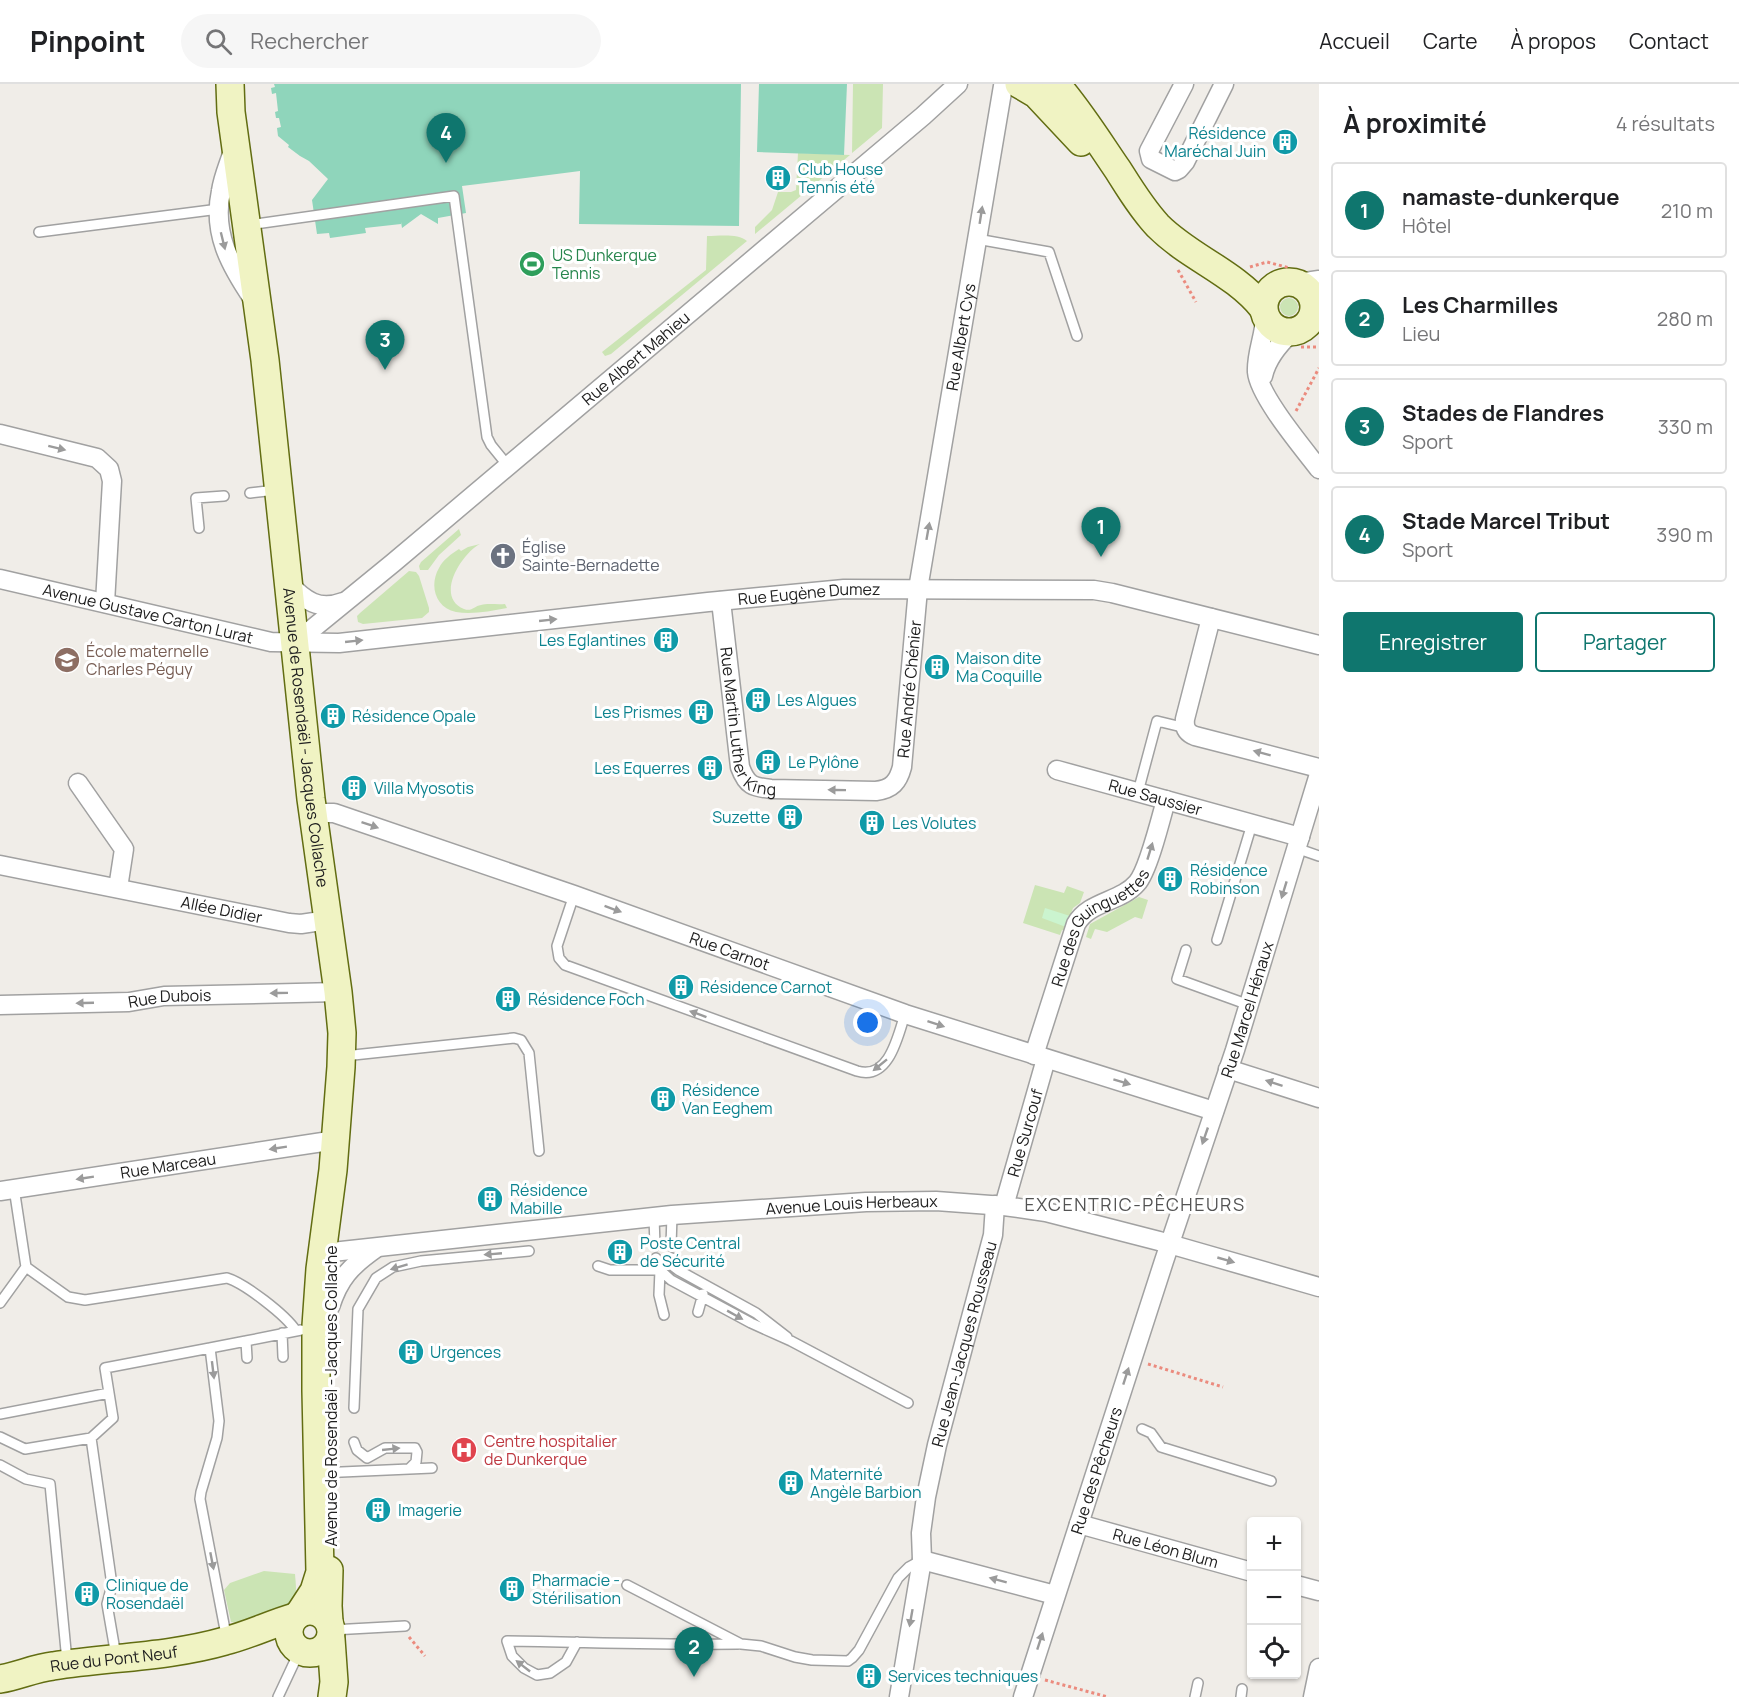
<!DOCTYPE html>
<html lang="fr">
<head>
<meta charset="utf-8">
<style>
  :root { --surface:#fff; --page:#f6f6f6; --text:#202124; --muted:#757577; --line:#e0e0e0; --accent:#0f766e }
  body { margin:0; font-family:Manrope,sans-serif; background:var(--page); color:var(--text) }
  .controls { position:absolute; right:18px; bottom:18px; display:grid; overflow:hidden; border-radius:6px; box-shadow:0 2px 4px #0004 }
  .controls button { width:54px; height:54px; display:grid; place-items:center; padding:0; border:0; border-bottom:2px solid var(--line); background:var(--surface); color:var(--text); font:30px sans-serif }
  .you { position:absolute; left:868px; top:939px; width:21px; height:21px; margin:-15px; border:4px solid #fff; border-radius:50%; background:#1a73e8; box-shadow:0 0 0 9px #1a73e833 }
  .badge { display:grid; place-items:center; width:39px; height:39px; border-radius:50%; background:var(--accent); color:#fff; font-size:20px; font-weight:700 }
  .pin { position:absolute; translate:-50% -50px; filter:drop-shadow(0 2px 3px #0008) }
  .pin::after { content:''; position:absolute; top:32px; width:21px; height:18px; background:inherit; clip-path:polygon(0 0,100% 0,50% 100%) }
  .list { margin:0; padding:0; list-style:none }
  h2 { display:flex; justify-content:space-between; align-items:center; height:78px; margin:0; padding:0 24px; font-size:26px }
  h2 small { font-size:20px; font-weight:400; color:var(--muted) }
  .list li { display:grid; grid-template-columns:39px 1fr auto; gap:18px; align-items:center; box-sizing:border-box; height:96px; margin:0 12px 12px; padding:0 12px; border:2px solid var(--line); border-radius:6px }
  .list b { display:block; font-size:22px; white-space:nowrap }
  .list p { margin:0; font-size:20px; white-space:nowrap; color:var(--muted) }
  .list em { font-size:20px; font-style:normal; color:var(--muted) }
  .actions { display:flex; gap:12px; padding:18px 24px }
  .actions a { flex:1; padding:14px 0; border:2px solid var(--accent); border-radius:6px; text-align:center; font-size:21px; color:var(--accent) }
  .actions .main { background:var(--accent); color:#fff }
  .icon { flex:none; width:33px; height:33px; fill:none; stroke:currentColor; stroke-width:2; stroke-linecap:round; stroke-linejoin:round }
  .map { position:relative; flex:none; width:1319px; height:1613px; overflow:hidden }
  header { display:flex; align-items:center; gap:36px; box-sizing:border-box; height:84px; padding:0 30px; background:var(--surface); border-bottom:2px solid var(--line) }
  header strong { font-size:28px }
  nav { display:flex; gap:33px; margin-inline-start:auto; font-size:21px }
  .search { width:420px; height:54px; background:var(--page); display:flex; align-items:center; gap:15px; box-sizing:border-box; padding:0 21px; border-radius:33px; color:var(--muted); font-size:22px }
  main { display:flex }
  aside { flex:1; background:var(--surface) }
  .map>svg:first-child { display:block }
  .grass { fill:#cbe4b4 }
  .park { fill:#cbf4cf }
  .pitch { fill:#8fd5bb }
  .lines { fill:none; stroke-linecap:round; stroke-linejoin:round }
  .lane-casing { stroke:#a1a1a1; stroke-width:12 }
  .street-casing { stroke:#a1a1a1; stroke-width:21 }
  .secondary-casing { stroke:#626d12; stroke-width:30 }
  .path { stroke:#eb8b7e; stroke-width:3; stroke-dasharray:3 3; stroke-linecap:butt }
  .lane { stroke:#fff; stroke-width:9 }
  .street { stroke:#fff; stroke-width:18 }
  .secondary { stroke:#f0f3c3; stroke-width:27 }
  .oneway { fill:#9b9b9b }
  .labels { text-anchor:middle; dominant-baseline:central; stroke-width:6; stroke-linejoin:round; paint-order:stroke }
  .culture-label { font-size:16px; fill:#0d838f; stroke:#fff; text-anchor:start }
  .leisure-label { font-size:16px; fill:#27864d; stroke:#fff; text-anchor:start }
  .street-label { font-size:16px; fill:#202020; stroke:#fff }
  .worship-label { font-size:16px; fill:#5b616d; stroke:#fff; text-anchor:start }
  .education-label { font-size:16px; fill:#785e54; stroke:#fff; text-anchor:start }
  .health-label { font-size:16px; fill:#be3a42; stroke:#fff; text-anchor:start }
  .neighbourhood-label { font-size:18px; letter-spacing:1.5px; fill:#535353; stroke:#fff }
</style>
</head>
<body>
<header>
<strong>Pinpoint</strong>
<div class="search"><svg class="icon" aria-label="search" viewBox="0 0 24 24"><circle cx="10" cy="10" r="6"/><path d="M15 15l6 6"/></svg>Rechercher</div>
<nav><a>Accueil</a><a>Carte</a><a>À propos</a><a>Contact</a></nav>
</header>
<main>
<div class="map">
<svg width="1319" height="1613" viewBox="0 0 1319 1613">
  <rect width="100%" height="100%" fill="#f0ede8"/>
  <path class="grass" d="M853,0H883L882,44L852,69Z
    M798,69L850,71L755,150V143L772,126L778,108H791L796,106Z
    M707,152C719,152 738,149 747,157L611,270L605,272L602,268L706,186Z
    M1280 223a9 9 0 1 1 18 0a9 9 0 1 1-18 0Z
    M459,445L461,451L439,471L428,486H420L419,482L421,478Z
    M480,460C462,469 434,513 464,525C472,528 474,522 481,521C488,519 497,521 505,520L507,524C490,527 472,531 456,528C435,524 429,501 439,484C443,476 451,470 459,465L461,467L468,463Z
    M409,487L416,488L419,492L429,524V528L422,534L363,540L358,538L357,532L360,529Z
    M1035,801L1064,809L1067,802L1084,808L1080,819L1073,824L1065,847L1062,846L1060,851L1023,839Z
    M1139,813L1148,816L1142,835L1135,833L1107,848L1095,845L1091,855L1086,853L1090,840Z
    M264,1487L295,1490C296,1504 299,1516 285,1523L237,1539L231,1538L224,1506L230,1499Z"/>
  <path class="park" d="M1045,824L1070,832L1066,843L1042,834Z"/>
  <path class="pitch" d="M274,0H741L739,142L579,140L580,87L462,102L466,129L438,134V140L421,130L402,144L401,138V140L365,144L366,149L330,154L329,149L317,150L312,116L328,95L309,77L300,72L288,63L289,61L278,52L277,44L281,43L279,34H276L275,28L278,27L276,9L272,10L271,4L275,3Z
    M759,0H847L844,71L757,68Z"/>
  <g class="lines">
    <g class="lane-casing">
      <path id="lane" d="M249,141L454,112L487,353L491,361L508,382
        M39,148L219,125
        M977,155L1049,168L1077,252
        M250,409L276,406
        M199,444L196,414L224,412
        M1138,708L1157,637L1186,644
        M1296,764L1319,772
        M574,811L557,862L559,874L565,881L857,987C889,997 898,952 905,930
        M1217,856L1252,740
        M1186,866L1177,895L1249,921
        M344,972L514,954L521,956L529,969L539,1067
        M14,1104L26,1183L68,1213L85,1216L227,1194C244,1199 286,1231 296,1247
        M654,1133L655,1162
        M671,1162L672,1131
        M656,1174L660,1186L671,1196L751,1239L791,1257L908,1319
        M672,1174L674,1183L678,1186L756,1229L787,1253
        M598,1182L610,1186H660L659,1211L664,1231
        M0,1219L26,1183
        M698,1228L703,1210
        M282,1249L283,1273
        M247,1274L246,1257L301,1246
        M109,1309L105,1284L210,1264
        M354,1324L358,1225L376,1194L393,1183L421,1177L529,1167
        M0,1330L109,1309L113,1334L91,1354L25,1365L0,1353
        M1142,1345L1151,1349L1161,1363L1271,1397
        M91,1354L112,1501L107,1520L116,1572
        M354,1358L357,1366L367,1374L385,1364H415L417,1368L416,1378L409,1385
        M0,1381L26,1395L50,1400L67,1577
        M319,1389L432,1384
        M627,1501L741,1560L761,1562L795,1573L812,1576L848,1577L852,1574L859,1566L898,1494L909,1483L922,1476
        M332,1546L405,1542
        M227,1556L200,1415L201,1408L217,1354L219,1337L210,1264L246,1257
        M577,1558L566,1578L550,1589L537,1591L524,1584L512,1572L507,1557C584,1558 661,1561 738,1560
        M278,1613L300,1566
        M1195,1613L1198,1599
        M1241,1613L1242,1605"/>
    </g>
    <g class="street-casing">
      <g id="street">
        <path d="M1184,0L1149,67L1151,75L1175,87L1179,85L1185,78L1224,0"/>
        <path d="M233,67C229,80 223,93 221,107C212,149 230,181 253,215"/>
        <path d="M1298,199L1319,196"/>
        <path d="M1314,221L1319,216"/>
        <path d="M1265,233C1265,251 1256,269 1257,288C1259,312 1303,364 1319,385"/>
        <path d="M1263,292C1267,274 1279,260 1292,248"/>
        <path d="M0,350L97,374L109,385L112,397L105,519"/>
        <path id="s1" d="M0,495L271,558L339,559L708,518L844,505L1094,506L1112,509L1319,561"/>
        <path d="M288,499C305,517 319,527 343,518"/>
        <path id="s2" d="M721,517L740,683C747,702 753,703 771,705L876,707C892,705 898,698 902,683L918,505L1003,2"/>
        <path d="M1211,534L1185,635C1184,644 1187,649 1195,652L1319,684"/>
        <path id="s3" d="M295,559L393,479L923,32L958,0"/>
        <path id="s4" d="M1057,686L1300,753"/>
        <path d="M78,699L124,765L118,804"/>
        <path id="s5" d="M313,729H334L574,811L905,930L1214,1027"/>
        <path id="s6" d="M0,781L289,839L301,840L328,836"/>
        <path id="s7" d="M0,921L129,918L164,912L338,908"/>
        <path id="s8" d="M1034,971L1076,840C1089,817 1121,818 1137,799C1148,787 1161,734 1166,716"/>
        <path d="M1228,985L1319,1014"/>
        <path id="s9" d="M0,1107L336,1056"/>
        <path id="s10" d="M1004,1122L1046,975"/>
        <path id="s11" d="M323,1169L672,1131L866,1118L936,1117L1004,1122L1046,1128L1159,1157L1319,1203"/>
        <path d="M330,1223C339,1194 351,1182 375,1165"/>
        <path id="s12" d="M1079,1440L1252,1488"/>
        <path d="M922,1476L1055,1511"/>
        <path d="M1296,1501L1319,1507"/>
        <path id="s13" d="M899,1613L922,1476L921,1449L926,1413L937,1361L993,1151L995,1121"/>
        <path id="s14" d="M1023,1613L1164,1177L1235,966L1319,690"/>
        <path d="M1313,1613L1319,1584"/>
      </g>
    </g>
    <g class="secondary-casing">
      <g id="secondary">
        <path id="s15" d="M230,0L231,28L265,276L311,715L338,908L342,949L341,983L333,1086L320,1185L316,1242V1307L320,1488L314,1507L299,1530"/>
        <path d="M1019,0L1036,10L1081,58"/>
        <path d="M1056,0C1079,26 1098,57 1118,86C1130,105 1142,125 1158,142C1190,174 1234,188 1263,224"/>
        <circle cx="1289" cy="223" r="25"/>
        <circle cx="310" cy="1548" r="21"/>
        <path d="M329,1538L328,1522L329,1486"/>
        <path d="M331,1555L334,1598L332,1613"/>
        <path id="s16" d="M0,1595C18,1592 35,1584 53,1582C111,1573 169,1573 225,1557C249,1551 271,1540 295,1533"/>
      </g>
    </g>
    <path class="path" d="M1250,183L1267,178L1290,184
      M1178,186L1196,218
      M1301,263H1319
      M1296,327L1319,284
      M1148,1280L1223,1303
      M409,1553L425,1572
      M1045,1596L1108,1613"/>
    <use href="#lane" class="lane"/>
    <use href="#street" class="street"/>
    <use href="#secondary" class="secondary"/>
  </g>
  <defs><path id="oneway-solid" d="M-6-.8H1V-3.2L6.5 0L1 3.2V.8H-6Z" transform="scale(1.5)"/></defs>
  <g class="oneway">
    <use href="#oneway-solid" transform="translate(981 131) rotate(-81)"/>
    <use href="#oneway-solid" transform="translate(223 157) rotate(76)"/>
    <use href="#oneway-solid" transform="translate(57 364) rotate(14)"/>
    <use href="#oneway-solid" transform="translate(928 447) rotate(-80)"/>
    <use href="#oneway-solid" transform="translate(548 536) rotate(-6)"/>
    <use href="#oneway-solid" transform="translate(354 557) rotate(-6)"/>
    <use href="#oneway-solid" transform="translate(1262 669) rotate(-165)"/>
    <use href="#oneway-solid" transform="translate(837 706) rotate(-179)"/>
    <use href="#oneway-solid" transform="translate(370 741) rotate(19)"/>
    <use href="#oneway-solid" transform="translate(1150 767) rotate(-73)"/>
    <use href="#oneway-solid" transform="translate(1284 806) rotate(107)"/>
    <use href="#oneway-solid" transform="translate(613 825) rotate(20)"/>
    <use href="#oneway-solid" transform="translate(279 909) rotate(179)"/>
    <use href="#oneway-solid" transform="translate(85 919) rotate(178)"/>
    <use href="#oneway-solid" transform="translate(698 930) rotate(-160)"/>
    <use href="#oneway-solid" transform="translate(936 940) rotate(18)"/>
    <use href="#oneway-solid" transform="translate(880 981) rotate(141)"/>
    <use href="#oneway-solid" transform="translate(1122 998) rotate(17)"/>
    <use href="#oneway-solid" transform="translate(1274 999) rotate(-162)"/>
    <use href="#oneway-solid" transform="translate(1205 1052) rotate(109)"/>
    <use href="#oneway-solid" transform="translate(278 1064) rotate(171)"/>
    <use href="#oneway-solid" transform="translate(85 1094) rotate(171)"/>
    <use href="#oneway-solid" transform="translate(493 1170) rotate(175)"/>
    <use href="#oneway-solid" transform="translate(1226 1176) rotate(16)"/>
    <use href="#oneway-solid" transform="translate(399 1183) rotate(163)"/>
    <use href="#oneway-solid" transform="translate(735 1231) rotate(29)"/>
    <use href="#oneway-solid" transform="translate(213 1286) rotate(83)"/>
    <use href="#oneway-solid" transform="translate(1126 1292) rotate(-72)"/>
    <use href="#oneway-solid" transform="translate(391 1365) rotate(-6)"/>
    <use href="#oneway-solid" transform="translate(212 1477) rotate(79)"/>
    <use href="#oneway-solid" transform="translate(998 1496) rotate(-165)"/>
    <use href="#oneway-solid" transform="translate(911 1534) rotate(100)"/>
    <use href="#oneway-solid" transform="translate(1040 1557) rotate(-72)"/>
    <use href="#oneway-solid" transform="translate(523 1582) rotate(-142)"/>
  </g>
  <defs>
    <g id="building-disc" transform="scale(1.35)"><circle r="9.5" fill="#0f9aa8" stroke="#fff"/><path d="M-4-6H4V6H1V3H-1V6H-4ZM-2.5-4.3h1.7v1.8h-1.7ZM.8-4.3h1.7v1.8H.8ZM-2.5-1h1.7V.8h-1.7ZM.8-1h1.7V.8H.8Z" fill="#fff"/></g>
    <g id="stadium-disc" transform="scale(1.35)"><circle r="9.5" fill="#2e9e5b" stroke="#fff"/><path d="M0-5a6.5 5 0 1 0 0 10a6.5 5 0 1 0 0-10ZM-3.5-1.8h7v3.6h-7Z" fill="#fff"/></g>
    <g id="church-disc" transform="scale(1.35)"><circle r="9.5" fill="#6b7280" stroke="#fff"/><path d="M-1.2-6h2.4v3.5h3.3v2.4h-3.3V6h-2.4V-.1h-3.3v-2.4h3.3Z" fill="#fff"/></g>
    <g id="school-disc" transform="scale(1.35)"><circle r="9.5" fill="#8d6e63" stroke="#fff"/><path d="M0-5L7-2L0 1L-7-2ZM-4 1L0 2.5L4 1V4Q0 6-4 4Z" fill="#fff"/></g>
    <g id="hospital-disc" transform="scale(1.35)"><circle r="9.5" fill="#e0444e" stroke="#fff"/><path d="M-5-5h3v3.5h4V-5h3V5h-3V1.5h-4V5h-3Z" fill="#fff"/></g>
  </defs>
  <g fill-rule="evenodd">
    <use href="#building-disc" x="1285" y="58"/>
    <use href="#building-disc" x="778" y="94"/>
    <use href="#stadium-disc" x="532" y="180"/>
    <use href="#church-disc" x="503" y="472"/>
    <use href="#building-disc" x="666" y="556"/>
    <use href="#school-disc" x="67" y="576"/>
    <use href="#building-disc" x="937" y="583"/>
    <use href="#building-disc" x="758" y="616"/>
    <use href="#building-disc" x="701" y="628"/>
    <use href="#building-disc" x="333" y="632"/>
    <use href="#building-disc" x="768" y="678"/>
    <use href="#building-disc" x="710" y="684"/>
    <use href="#building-disc" x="354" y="704"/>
    <use href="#building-disc" x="790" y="733"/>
    <use href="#building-disc" x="872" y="739"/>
    <use href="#building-disc" x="1170" y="795"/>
    <use href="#building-disc" x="681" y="903"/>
    <use href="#building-disc" x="508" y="915"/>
    <use href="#building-disc" x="663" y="1015"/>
    <use href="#building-disc" x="490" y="1115"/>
    <use href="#building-disc" x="620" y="1168"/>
    <use href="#building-disc" x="411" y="1268"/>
    <use href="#hospital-disc" x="464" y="1366"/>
    <use href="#building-disc" x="791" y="1399"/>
    <use href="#building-disc" x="378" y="1426"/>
    <use href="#building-disc" x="512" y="1505"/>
    <use href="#building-disc" x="87" y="1510"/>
    <use href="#building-disc" x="869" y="1592"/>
  </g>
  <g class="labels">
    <g class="culture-label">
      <text x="1266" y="49" text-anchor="end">Résidence<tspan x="1266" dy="18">Maréchal Juin</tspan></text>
      <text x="798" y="85">Club House<tspan x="798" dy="18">Tennis été</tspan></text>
      <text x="646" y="556" text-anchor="end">Les Eglantines</text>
      <text x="956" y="574">Maison dite<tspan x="956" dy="18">Ma Coquille</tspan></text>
      <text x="777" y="616">Les Algues</text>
      <text x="682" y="628" text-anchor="end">Les Prismes</text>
      <text x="352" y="632">Résidence Opale</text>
      <text x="788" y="678">Le Pylône</text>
      <text x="690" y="684" text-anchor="end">Les Equerres</text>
      <text x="374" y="704">Villa Myosotis</text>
      <text x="770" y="733" text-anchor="end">Suzette</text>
      <text x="892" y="739">Les Volutes</text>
      <text x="1190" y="786">Résidence<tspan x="1190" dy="18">Robinson</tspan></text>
      <text x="700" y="903">Résidence Carnot</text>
      <text x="528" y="915">Résidence Foch</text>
      <text x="682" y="1006">Résidence<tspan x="682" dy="18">Van Eeghem</tspan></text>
      <text x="510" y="1106">Résidence<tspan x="510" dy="18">Mabille</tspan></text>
      <text x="640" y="1159">Poste Central<tspan x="640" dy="18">de Sécurité</tspan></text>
      <text x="430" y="1268">Urgences</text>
      <text x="810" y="1390">Maternité<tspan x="810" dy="18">Angèle Barbion</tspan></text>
      <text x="398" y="1426">Imagerie</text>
      <text x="532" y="1496">Pharmacie -<tspan x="532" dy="18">Stérilisation</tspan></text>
      <text x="106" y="1501">Clinique de<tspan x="106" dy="18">Rosendaël</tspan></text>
      <text x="888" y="1592">Services techniques</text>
    </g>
    <g class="leisure-label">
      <text x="552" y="171">US Dunkerque<tspan x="552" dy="18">Tennis</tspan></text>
    </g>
    <g class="street-label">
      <text stroke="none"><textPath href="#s2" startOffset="786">Rue Albert Cys</textPath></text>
      <text stroke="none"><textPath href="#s3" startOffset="444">Rue Albert Mahieu</textPath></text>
      <text stroke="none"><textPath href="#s1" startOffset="819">Rue Eugène Dumez</textPath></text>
      <text stroke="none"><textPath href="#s1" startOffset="152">Avenue Gustave Carton Lurat</textPath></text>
      <text stroke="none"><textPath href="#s2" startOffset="430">Rue André Chénier</textPath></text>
      <text stroke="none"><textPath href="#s2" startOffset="130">Rue Martin Luther King</textPath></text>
      <text stroke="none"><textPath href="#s15" startOffset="658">Avenue de Rosendaël - Jacques Collache</textPath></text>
      <text stroke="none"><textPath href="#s4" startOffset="102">Rue Saussier</textPath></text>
      <text stroke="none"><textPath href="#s6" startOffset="226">Allée Didier</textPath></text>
      <text stroke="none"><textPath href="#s8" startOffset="150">Rue des Guinguettes</textPath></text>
      <text stroke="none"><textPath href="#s5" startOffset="440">Rue Carnot</textPath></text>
      <text stroke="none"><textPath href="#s7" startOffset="170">Rue Dubois</textPath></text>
      <text stroke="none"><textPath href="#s14" startOffset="723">Rue Marcel Hénaux</textPath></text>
      <text stroke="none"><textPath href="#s10" startOffset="76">Rue Surcouf</textPath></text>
      <text stroke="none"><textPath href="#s9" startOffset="170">Rue Marceau</textPath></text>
      <text stroke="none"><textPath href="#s11" startOffset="531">Avenue Louis Herbeaux</textPath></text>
      <text stroke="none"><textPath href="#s13" startOffset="360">Rue Jean-Jacques Rousseau</textPath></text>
      <text transform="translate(331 1312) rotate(-90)">Avenue de Rosendaël - Jacques Collache</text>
      <text stroke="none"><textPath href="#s14" startOffset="238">Rue des Pêcheurs</textPath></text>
      <text stroke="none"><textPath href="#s12" startOffset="90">Rue Léon Blum</textPath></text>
      <text stroke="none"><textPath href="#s16" startOffset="116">Rue du Pont Neuf</textPath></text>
    </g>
    <g class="worship-label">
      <text x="522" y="463">Église<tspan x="522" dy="18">Sainte-Bernadette</tspan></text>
    </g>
    <g class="education-label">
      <text x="86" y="567">École maternelle<tspan x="86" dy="18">Charles Péguy</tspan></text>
    </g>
    <g class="health-label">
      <text x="484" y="1357">Centre hospitalier<tspan x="484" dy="18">de Dunkerque</tspan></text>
    </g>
    <g class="neighbourhood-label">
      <text x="1135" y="1120">EXCENTRIC-PÊCHEURS</text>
    </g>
  </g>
</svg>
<div class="controls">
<button>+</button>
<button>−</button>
<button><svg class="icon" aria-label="locate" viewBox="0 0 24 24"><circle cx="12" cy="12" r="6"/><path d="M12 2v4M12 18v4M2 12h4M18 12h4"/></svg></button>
</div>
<div class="you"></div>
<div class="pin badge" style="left:1101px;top:473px">1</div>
<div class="pin badge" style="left:694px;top:1593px">2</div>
<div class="pin badge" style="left:385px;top:286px">3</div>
<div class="pin badge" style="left:446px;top:79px">4</div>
</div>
<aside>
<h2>À proximité<small>4 résultats</small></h2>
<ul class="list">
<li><span class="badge">1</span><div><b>namaste-dunkerque</b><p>Hôtel</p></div><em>210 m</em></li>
<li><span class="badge">2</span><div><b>Les Charmilles</b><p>Lieu</p></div><em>280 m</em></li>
<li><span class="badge">3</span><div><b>Stades de Flandres</b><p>Sport</p></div><em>330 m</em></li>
<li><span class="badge">4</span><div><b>Stade Marcel Tribut</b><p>Sport</p></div><em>390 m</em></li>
</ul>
<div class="actions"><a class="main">Enregistrer</a><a>Partager</a></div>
</aside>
</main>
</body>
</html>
